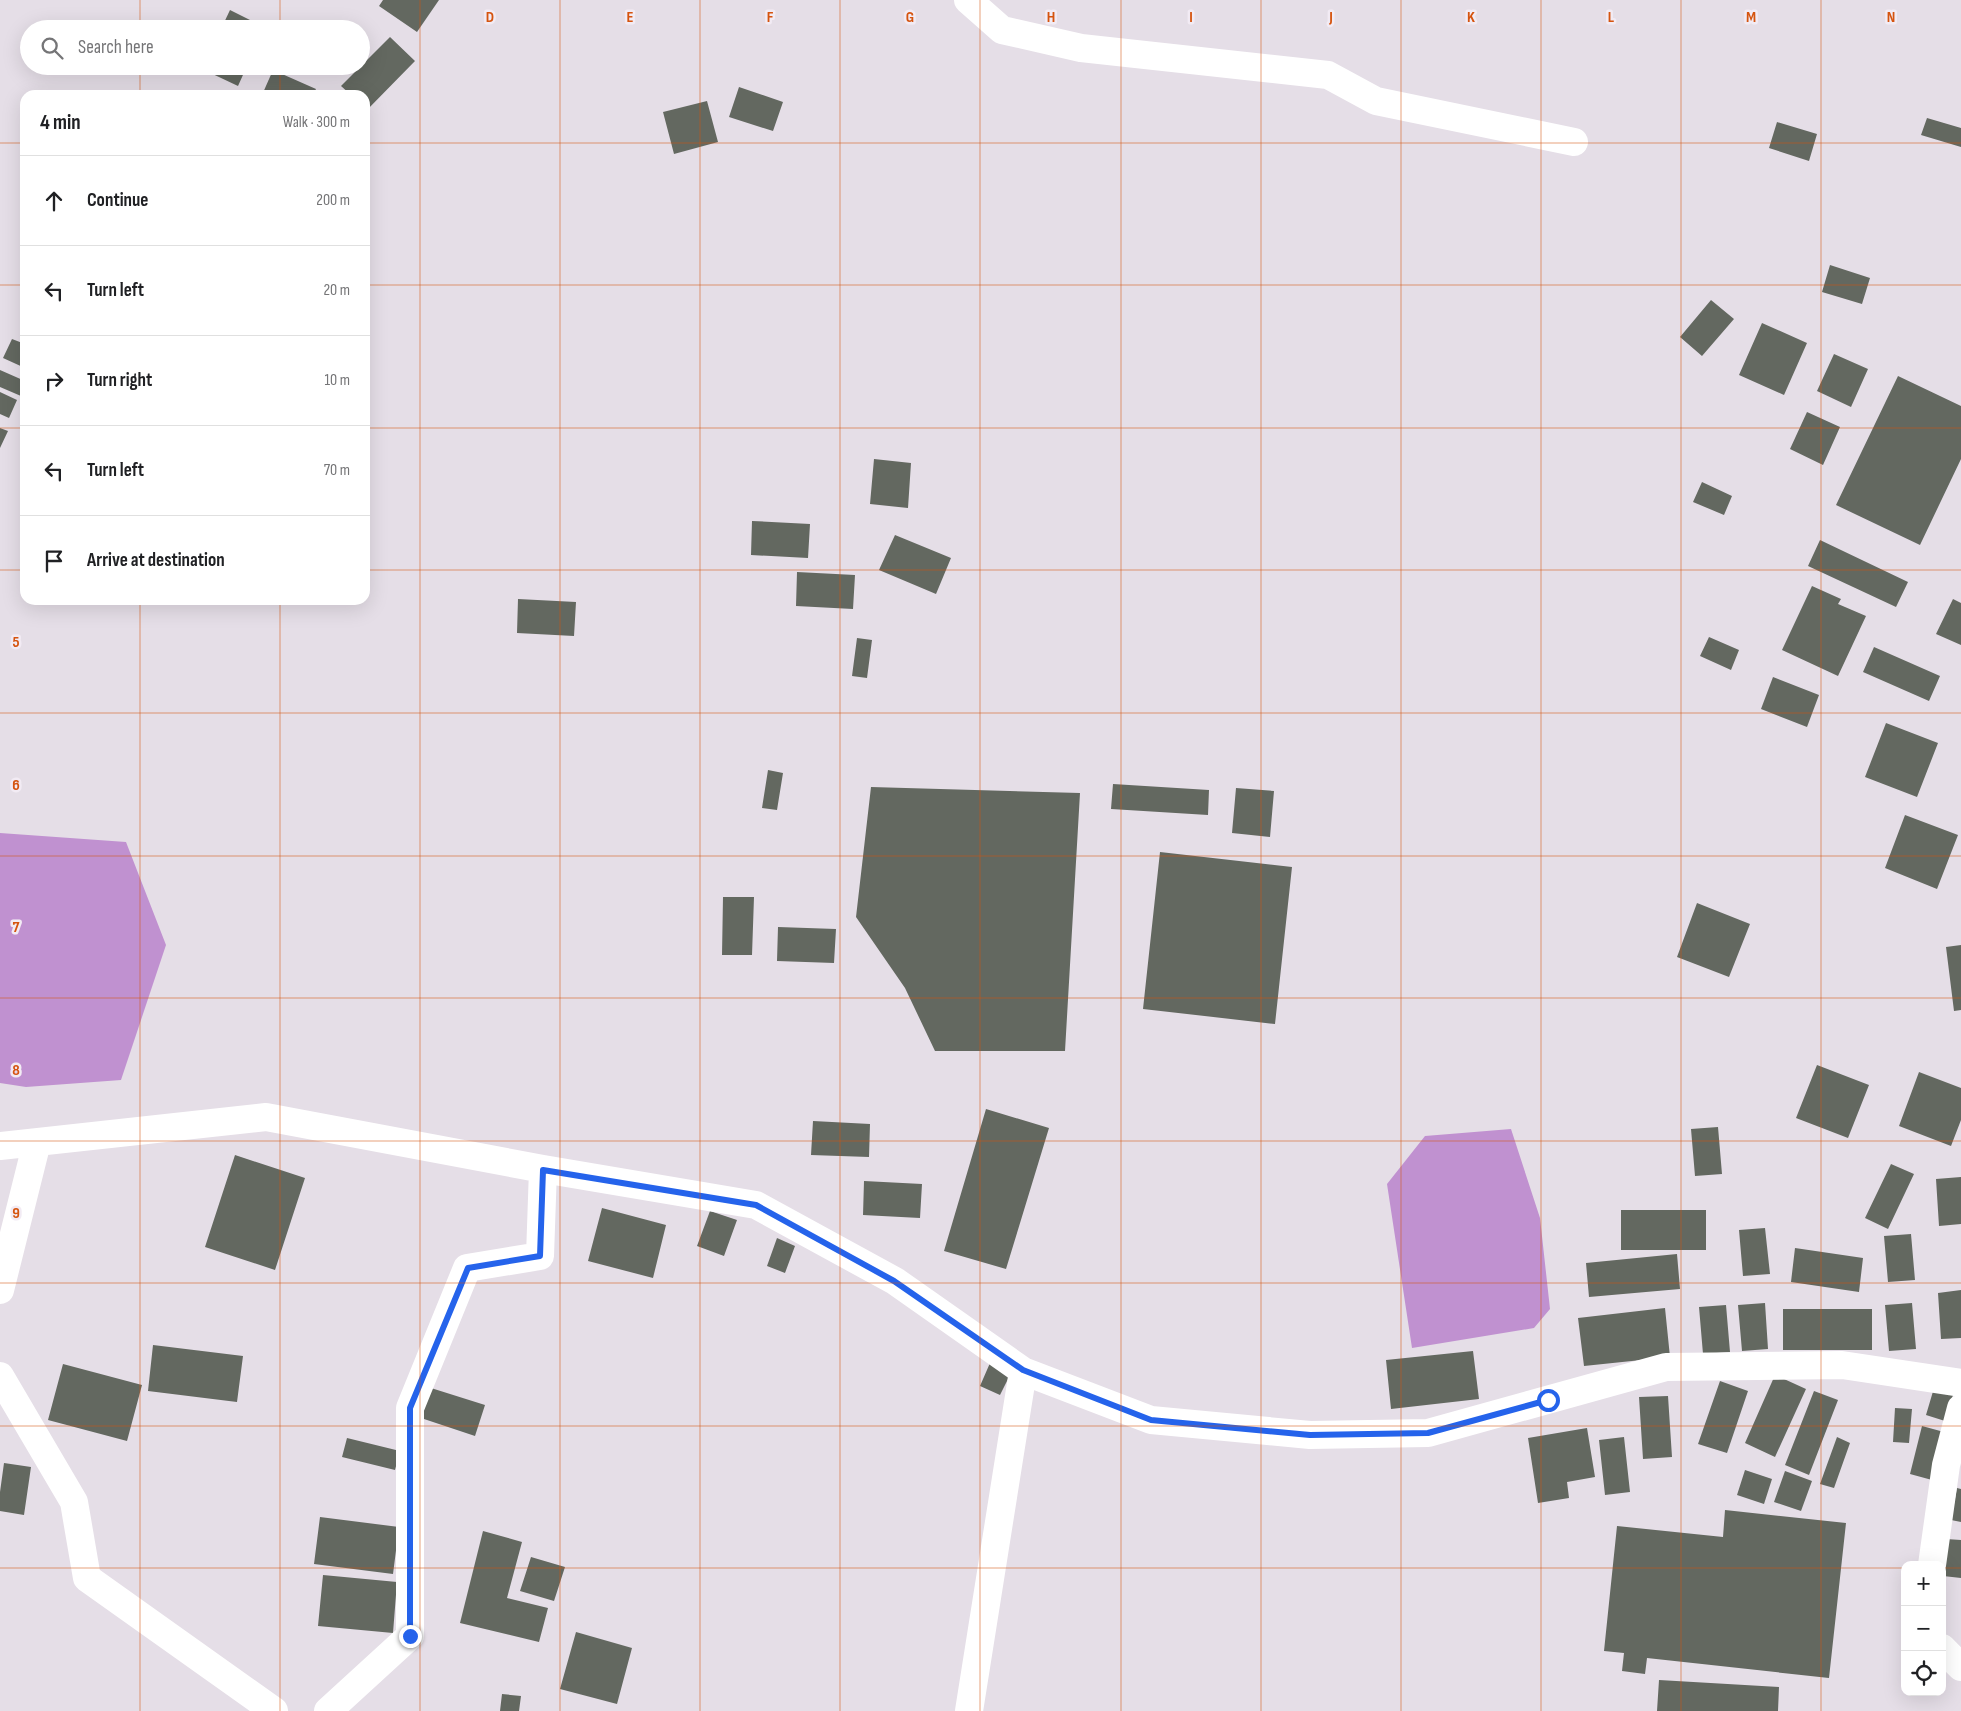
<!DOCTYPE html>
<html lang="en">
<head>
<meta charset="utf-8">
<style>
  :root { --surface:#fff; --page:#f2f2f2; --text:#202124; --muted:#757577; --line:#e0e0e0 }
  body { margin:0; font-family:"Sofia Sans Condensed",sans-serif; background:var(--page); color:var(--text) }
  .controls { position:absolute; right:15px; bottom:15px; display:grid; overflow:hidden; border-radius:10px; box-shadow:0 5px 20px #0002 }
  .controls button { width:45px; height:45px; display:grid; place-items:center; padding:0; border:0; border-bottom:1px solid var(--line); background:var(--surface); color:var(--text); font:25px sans-serif }
  .stop { position:absolute; width:15px; height:15px; margin:-11px; border:4px solid #2563eb; border-radius:50%; background:#fff }
  .stop.end { background:#2563eb; border-color:#fff; box-shadow:0 1px 5px #0008 }
  .list { margin:0; padding:0; list-style:none }
  h2 { display:flex; justify-content:space-between; align-items:center; height:65px; margin:0; padding:0 20px; font-size:21px }
  h2 small { font-size:16px; font-weight:400; color:var(--muted) }
  .list li { display:grid; grid-template-columns:32px 1fr auto; gap:15px; align-items:center; box-sizing:border-box; height:90px; padding:0 20px; border-top:1px solid var(--line) }
  .list b { display:block; font-size:19px; white-space:nowrap }
  .list em { font-size:16px; font-style:normal; color:var(--muted) }
  .icon { flex:none; width:28px; height:28px; fill:none; stroke:currentColor; stroke-width:2; stroke-linecap:round; stroke-linejoin:round }
  .map { position:relative; flex:none; width:1961px; height:1711px; overflow:hidden }
  .search { position:absolute; background:var(--surface); box-shadow:0 5px 20px #0002; left:20px; top:20px; width:350px; height:55px; display:flex; align-items:center; gap:12px; box-sizing:border-box; padding:0 18px; border-radius:28px; color:var(--muted); font-size:19px }
  .panel { position:absolute; background:var(--surface); box-shadow:0 5px 20px #0002; left:20px; top:90px; width:350px; height:515px; border-radius:15px }
  .map>svg:first-child { display:block }
  .water { fill:#c091d0 }
  .building { fill:#636860 }
  .lines { fill:none; stroke-linecap:round; stroke-linejoin:round }
  .minor { stroke:#fff; stroke-width:28 }
  .route { stroke:#2563eb; stroke-width:6 }
  .grid { fill:none; stroke:#d5540f; stroke-width:1; stroke-opacity:0.55 }
  .grid-label { font-size:16px; text-anchor:middle; font-weight:bold; fill:#d5540f; stroke:#f2ebf4; stroke-width:5; stroke-linejoin:round; paint-order:stroke }
</style>
</head>
<body>
<div class="map">
<svg width="1961" height="1711" viewBox="0 0 1961 1711">
  <rect width="100%" height="100%" fill="#e5dee7"/>
  <path class="water" d="M0,833L126,842L166,945L121,1080L26,1087L0,1083Z
    M1511,1129L1540,1218L1550,1309L1534,1328L1412,1348L1387,1184L1425,1136Z"/>
  <path class="building" d="M383,0H439L417,32L379,6Z
    M230,10L268,29H221Z
    M390,37L415,61L366,111L365,95H351L341,86Z
    M203,66H247L238,86L202,69Z
    M273,70L316,89L313,95H262Z
    M739,87L783,102L773,131L729,117Z
    M707,101L718,142L674,154L663,112Z
    M1927,118L1961,128V147L1921,135Z
    M1777,122L1817,134L1809,161L1769,148Z
    M1830,265L1870,278L1862,304L1822,292Z
    M1711,300L1734,319L1702,356L1680,337Z
    M1762,323L1807,343L1784,395L1739,375Z
    M12,339L25,344V368L3,358Z
    M1834,354L1868,369L1851,407L1817,391Z
    M0,370L25,381V387L21,396L0,387Z
    M1898,376L1961,406V459L1920,545L1836,505Z
    M0,392L17,400L9,418L0,414Z
    M1807,412L1840,427L1823,465L1790,449Z
    M0,428L8,431L0,448Z
    M874,459L911,463L908,508L870,504Z
    M1702,482L1732,496L1724,515L1693,502Z
    M752,521L810,524L808,558L751,555Z
    M895,535L951,558L936,594L879,570Z
    M1820,540L1908,582L1896,607L1808,566Z
    M797,572L855,575L853,609L796,606Z
    M1812,586L1841,599L1838,604L1866,616L1838,676L1782,650Z
    M518,599L576,602L574,636L517,633Z
    M1953,599L1961,603V645L1936,634Z
    M1709,637L1739,650L1731,670L1700,656Z
    M857,638L872,640L867,678L852,676Z
    M1874,647L1940,676L1929,701L1863,672Z
    M1773,677L1819,695L1807,727L1761,709Z
    M1886,723L1938,743L1917,797L1865,777Z
    M768,770L783,773L777,810L762,808Z
    M1113,784L1209,790L1208,815L1111,809Z
    M871,787L1080,793L1065,1051H935L905,988L856,917Z
    M1236,788L1274,791L1270,837L1232,833Z
    M1905,815L1958,835L1937,889L1885,868Z
    M1160,852L1292,867L1275,1024L1143,1009Z
    M723,897H754L752,955H722Z
    M1697,903L1750,924L1729,977L1677,957Z
    M778,927L836,929L834,963L777,961Z
    M1961,945V1010L1954,1011L1946,947Z
    M1817,1065L1869,1085L1848,1138L1796,1118Z
    M1919,1072L1961,1088V1120L1951,1146L1899,1126Z
    M986,1109L1049,1128L1006,1269L944,1251Z
    M813,1121L870,1124L869,1157L811,1155Z
    M1718,1127L1722,1174L1695,1176L1691,1129Z
    M235,1155L305,1178L275,1270L205,1247Z
    M1891,1164L1914,1174L1888,1229L1865,1218Z
    M1961,1177V1224L1939,1226L1936,1179Z
    M864,1181L922,1184L920,1218L863,1215Z
    M602,1208L666,1225L653,1278L588,1261Z
    M1621,1210H1706V1250H1621Z
    M710,1211L737,1220L724,1256L697,1246Z
    M1765,1228L1770,1274L1743,1276L1739,1230Z
    M1911,1234L1915,1280L1888,1282L1884,1236Z
    M777,1238L795,1246L785,1273L767,1266Z
    M1795,1248L1863,1258L1859,1292L1791,1282Z
    M1677,1254L1680,1289L1589,1297L1586,1263Z
    M1961,1290V1338L1941,1339L1938,1293Z
    M1765,1303L1768,1349L1742,1351L1738,1305Z
    M1912,1303L1916,1349L1889,1351L1885,1305Z
    M1726,1305L1730,1352L1703,1354L1699,1307Z
    M1665,1308L1670,1357L1584,1366L1578,1318Z
    M1783,1309H1872V1350H1783Z
    M153,1345L243,1356L237,1402L148,1391Z
    M1473,1351L1479,1399L1391,1409L1386,1360Z
    M990,1363L1011,1373L1000,1395L980,1386Z
    M63,1364L142,1385L127,1441L48,1420Z
    M1775,1375L1806,1389L1775,1457L1745,1443Z
    M1720,1381L1748,1391L1727,1453L1698,1444Z
    M431,1388L485,1405L475,1436L421,1418Z
    M1934,1388L1953,1395L1945,1421L1926,1415Z
    M1814,1391L1838,1400L1809,1475L1785,1465Z
    M1668,1396L1672,1457L1643,1459L1639,1397Z
    M1895,1408L1912,1409L1909,1443L1893,1442Z
    M1922,1426L1944,1432L1932,1480L1910,1474Z
    M1587,1428L1595,1477L1567,1482L1569,1498L1538,1503L1528,1438Z
    M1624,1437L1630,1492L1605,1495L1599,1440Z
    M1837,1437L1850,1443L1834,1488L1820,1484Z
    M347,1438L400,1451L395,1470L342,1457Z
    M4,1463L31,1467L24,1515L0,1511V1492Z
    M1745,1470L1772,1479L1764,1504L1737,1495Z
    M1785,1471L1812,1481L1801,1511L1774,1502Z
    M1957,1488L1961,1489V1522L1951,1520Z
    M1725,1510L1846,1523L1829,1678L1647,1658L1645,1674L1622,1671L1624,1653L1604,1651L1617,1526L1723,1537Z
    M320,1517L399,1527L393,1574L314,1564Z
    M483,1531L522,1542L507,1598L548,1608L539,1642L460,1623Z
    M1946,1539L1961,1540V1578L1943,1576Z
    M531,1557L565,1567L554,1601L520,1591Z
    M323,1575L397,1582L393,1633L318,1626Z
    M576,1632L632,1648L617,1704L560,1689Z
    M1659,1680L1779,1687L1778,1711H1657Z
    M502,1694L521,1696L519,1711H500Z"/>
  <g class="lines">
    <path class="minor" d="M968,0L1002,30L1081,48L1328,75L1376,101L1574,142
      M0,1146L266,1117L543,1169L756,1205L895,1281L1023,1371L1151,1420L1310,1435L1428,1433L1666,1367L1842,1365L1961,1383
      M0,1290L37,1142
      M0,1376L74,1502L87,1578L274,1711
      M1932,1565L1946,1465L1961,1408
      M1942,1648L1961,1667
      M328,1711L410,1636V1408L467,1268L540,1256L543,1169
      M969,1711L1023,1371"/>
  </g>
  <g class="lines">
    <path class="route" d="M410,1636V1408L468,1268L540,1256L543,1170L756,1205L894,1281L1023,1370L1151,1420L1310,1435L1428,1433L1548,1400"/>
  </g>
  <path class="grid" d="M140,0V29M280,0V29M420,0V1711M560,0V1711M700,0V1711M840,0V1711M980,0V1711M1121,0V1711M1261,0V1711M1401,0V1711M1541,0V1711M1681,0V1711M1821,0V1711M140,66V95M280,66V95M0,143H25M365,143H1961M0,285H25M365,285H1961M0,428H25M365,428H1961M0,570H25M365,570H1961M140,600V1711M280,600V1711M0,713H1961M0,856H1961M0,998H1961M0,1141H1961M0,1283H1961M0,1426H1961M0,1568H1905M1942,1568H1961"/>
  <g class="grid-label">
    <text x="490" y="22">D</text>
    <text x="630" y="22">E</text>
    <text x="770" y="22">F</text>
    <text x="910" y="22">G</text>
    <text x="1051" y="22">H</text>
    <text x="1191" y="22">I</text>
    <text x="1331" y="22">J</text>
    <text x="1471" y="22">K</text>
    <text x="1611" y="22">L</text>
    <text x="1751" y="22">M</text>
    <text x="1891" y="22">N</text>
    <text x="16" y="647">5</text>
    <text x="16" y="790">6</text>
    <text x="16" y="932">7</text>
    <text x="16" y="1075">8</text>
    <text x="16" y="1218">9</text>
  </g>
</svg>
<div class="controls">
<button>+</button>
<button>−</button>
<button><svg class="icon" aria-label="locate" viewBox="0 0 24 24"><circle cx="12" cy="12" r="6"/><path d="M12 2v4M12 18v4M2 12h4M18 12h4"/></svg></button>
</div>
<div class="stop" style="left:1548px;top:1400px"></div>
<div class="stop end" style="left:410px;top:1636px"></div>
<div class="search"><svg class="icon" aria-label="search" viewBox="0 0 24 24"><circle cx="10" cy="10" r="6"/><path d="M15 15l6 6"/></svg>Search here</div>
<section class="panel">
<h2>4 min<small>Walk · 300 m</small></h2>
<ul class="list">
<li><svg class="icon" aria-label="ahead" viewBox="0 0 24 24"><path d="M12 20V5M6 11l6-6 6 6"/></svg><div><b>Continue</b></div><em>200 m</em></li>
<li><svg class="icon" aria-label="left" viewBox="0 0 24 24"><path d="M17 20v-9H6M10 6l-5 5 5 5"/></svg><div><b>Turn left</b></div><em>20 m</em></li>
<li><svg class="icon" aria-label="right" viewBox="0 0 24 24"><path d="M7 20v-9h11M14 6l5 5-5 5"/></svg><div><b>Turn right</b></div><em>10 m</em></li>
<li><svg class="icon" aria-label="left" viewBox="0 0 24 24"><path d="M17 20v-9H6M10 6l-5 5 5 5"/></svg><div><b>Turn left</b></div><em>70 m</em></li>
<li><svg class="icon" aria-label="arrive" viewBox="0 0 24 24"><path d="M6 21V4h12l-3 4 3 4H6"/></svg><div><b>Arrive at destination</b></div></li>
</ul>
</section>
</div>
</body>
</html>
